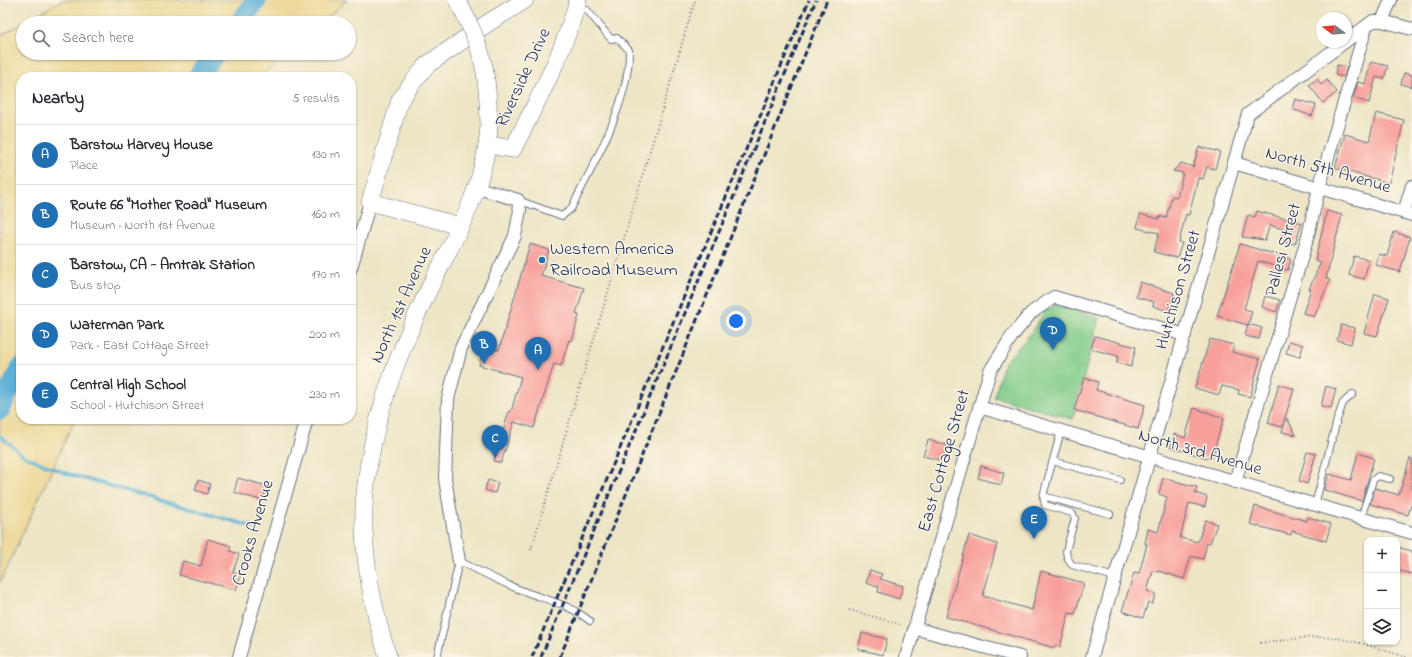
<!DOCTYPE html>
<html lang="en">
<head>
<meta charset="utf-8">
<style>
  :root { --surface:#fff; --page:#f7f7f7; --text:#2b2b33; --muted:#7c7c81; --line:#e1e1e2; --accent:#1f6fb2 }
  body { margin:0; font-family:"Indie Flower",sans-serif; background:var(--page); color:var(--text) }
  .controls { position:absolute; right:12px; bottom:12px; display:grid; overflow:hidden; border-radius:8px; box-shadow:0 1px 3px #0004 }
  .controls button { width:36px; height:36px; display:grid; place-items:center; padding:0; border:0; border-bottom:1px solid var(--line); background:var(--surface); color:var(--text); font:20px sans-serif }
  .compass { position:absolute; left:1316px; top:12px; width:36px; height:36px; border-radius:50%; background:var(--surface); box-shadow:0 1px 3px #0004; rotate:286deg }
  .you { position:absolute; left:736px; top:321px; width:14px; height:14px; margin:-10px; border:3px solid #fff; border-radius:50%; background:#1a73e8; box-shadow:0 0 0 6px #1a73e833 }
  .badge { display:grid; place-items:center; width:26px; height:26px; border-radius:50%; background:var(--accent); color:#fff; font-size:13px; font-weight:700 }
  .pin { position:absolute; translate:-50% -33px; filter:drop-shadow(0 1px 2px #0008) }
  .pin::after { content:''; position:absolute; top:21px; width:14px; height:12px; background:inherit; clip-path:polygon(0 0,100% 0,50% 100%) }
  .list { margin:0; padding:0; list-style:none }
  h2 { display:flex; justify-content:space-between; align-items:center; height:52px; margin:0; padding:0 16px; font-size:17px }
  h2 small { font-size:13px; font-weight:400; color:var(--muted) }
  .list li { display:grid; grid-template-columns:26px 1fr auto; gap:12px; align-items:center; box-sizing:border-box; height:60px; padding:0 16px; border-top:1px solid var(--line) }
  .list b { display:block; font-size:15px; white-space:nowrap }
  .list p { margin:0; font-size:13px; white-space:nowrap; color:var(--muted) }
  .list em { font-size:13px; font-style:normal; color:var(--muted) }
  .icon { flex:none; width:22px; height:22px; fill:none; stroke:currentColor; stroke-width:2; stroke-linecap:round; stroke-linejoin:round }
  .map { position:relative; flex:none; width:1412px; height:657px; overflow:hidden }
  .search { position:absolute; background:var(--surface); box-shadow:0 1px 3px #0004; left:16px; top:16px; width:340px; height:44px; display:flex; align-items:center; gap:10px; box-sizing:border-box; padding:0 14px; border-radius:22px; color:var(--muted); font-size:15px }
  .panel { position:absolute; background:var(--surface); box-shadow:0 1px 3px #0004; left:16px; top:72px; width:340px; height:352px; border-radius:16px }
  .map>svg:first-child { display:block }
  .green { fill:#7ecb89; stroke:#4c7d74 }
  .sand { fill:#eeda9e; stroke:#84847e }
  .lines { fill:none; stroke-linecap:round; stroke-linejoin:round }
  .stream { stroke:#5bb0d7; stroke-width:3.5 }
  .river { stroke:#5bb0d7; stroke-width:20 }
  .building { fill:#f8a09c }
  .lane-casing { stroke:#646f82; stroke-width:8 }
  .street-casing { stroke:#646f82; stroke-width:14 }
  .secondary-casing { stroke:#646f82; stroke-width:18 }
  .path { stroke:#646f82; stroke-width:2; stroke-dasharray:1 3; stroke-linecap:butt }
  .lane { stroke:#fff; stroke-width:6 }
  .street { stroke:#fff; stroke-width:12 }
  .secondary { stroke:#fff; stroke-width:17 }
  .rail { stroke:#1b2f5e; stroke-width:3; stroke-dasharray:6 3; stroke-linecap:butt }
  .secondary-bridge-casing { stroke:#646f82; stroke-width:18; stroke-linecap:butt }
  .secondary-bridge { stroke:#fff; stroke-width:17 }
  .poi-dot { fill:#1f6fb2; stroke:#fcf5e5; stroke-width:1.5 }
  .labels { text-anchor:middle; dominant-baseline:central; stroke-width:3; stroke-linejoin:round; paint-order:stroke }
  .street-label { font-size:18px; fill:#1b2f5e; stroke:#fcf5e5 }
  .poi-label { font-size:18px; fill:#1b2f5e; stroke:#fcf5e5; text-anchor:start }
</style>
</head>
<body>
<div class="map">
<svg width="1412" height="657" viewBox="0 0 1412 657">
  <rect width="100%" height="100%" fill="#fcf5e5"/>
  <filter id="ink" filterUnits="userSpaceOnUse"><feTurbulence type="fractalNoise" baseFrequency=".025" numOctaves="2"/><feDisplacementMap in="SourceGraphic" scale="8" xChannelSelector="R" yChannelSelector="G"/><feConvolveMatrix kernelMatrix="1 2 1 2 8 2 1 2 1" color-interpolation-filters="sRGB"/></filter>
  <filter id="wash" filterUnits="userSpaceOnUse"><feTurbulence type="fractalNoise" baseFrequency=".012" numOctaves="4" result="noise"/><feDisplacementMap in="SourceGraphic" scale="16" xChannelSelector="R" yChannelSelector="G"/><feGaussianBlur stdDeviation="0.9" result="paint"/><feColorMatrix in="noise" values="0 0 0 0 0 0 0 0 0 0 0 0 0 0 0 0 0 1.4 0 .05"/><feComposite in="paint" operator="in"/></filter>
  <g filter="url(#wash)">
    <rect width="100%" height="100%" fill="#ede5c5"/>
    <path class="green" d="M1059,304L1099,318L1073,419L994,397L1004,363L1027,338L1045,311Z"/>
    <path class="sand" d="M62,0H347L321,23H23Z
      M23,23V53H287L260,77H21V419H75L0,583V36Z"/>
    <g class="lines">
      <path class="stream" d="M0,436L24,456L68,474L254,527"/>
      <path class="river" d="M239,23L257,0
        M197,77L216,53
        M0,410L21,367"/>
    </g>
    <g id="blocks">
      <path class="building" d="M1371,62L1388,66L1384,79L1376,77L1369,103L1353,98L1358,82L1365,84Z
        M1337,65L1347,67L1344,77L1335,75Z
        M1404,73L1412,75V87L1401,84Z
        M1317,79L1321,85L1327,80L1337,92L1323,103L1309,85Z
        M1295,99L1316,105L1312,116L1292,109Z
        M1376,113L1404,120L1389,183L1335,168L1345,134L1369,141Z
        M1199,147L1220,152L1215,169L1207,167L1203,179L1198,178L1189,215L1186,214L1179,242L1182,243L1177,258L1154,252L1159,233L1137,228L1140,214L1159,219V216L1166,218L1172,196L1177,197L1183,173L1173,171L1181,163L1193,167Z
        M1257,211L1302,223L1295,244L1283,242L1285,230L1270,225L1265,240L1242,237L1248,215L1255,217Z
        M1327,211L1342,215L1326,278L1330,280L1314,317L1303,313L1311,289H1309L1321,262L1315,260Z
        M1394,232L1410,237L1400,272L1376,265L1379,254L1387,256Z
        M530,244L549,250L541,276L584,288L576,314L579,315L572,341L569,340L561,366L554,364L534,428L514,422L501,463L494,461L509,411L511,412L521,377L479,365L484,346L499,350Z
        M1240,244L1291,259L1288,270L1258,261L1244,309L1252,311L1248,325L1217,316Z
        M1354,256L1369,260L1364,279L1349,275Z
        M1140,282L1174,293L1168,311L1153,306L1154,302L1136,297Z
        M1375,294L1389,298L1377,336L1364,333Z
        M1265,296L1280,300L1276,312L1262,307Z
        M1248,324L1262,328L1259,339L1245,336Z
        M1341,325L1355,328L1351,344L1337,340Z
        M1095,336L1136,347L1131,367L1117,363L1118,356L1091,349Z
        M1210,339L1234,345L1232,352L1260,359L1250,397L1238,394L1239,390L1222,386L1219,395L1195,388Z
        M1289,341L1303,345L1300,357L1286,353Z
        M1084,378L1098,382L1096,390L1145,405L1138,429L1074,410Z
        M1279,384L1294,389L1282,427L1268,423Z
        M1326,386L1336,389L1331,408L1321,406Z
        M1194,408L1224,418L1211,459L1170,447L1174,434L1185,438Z
        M1287,418L1296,435L1282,432Z
        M928,440L947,445L943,461L923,456Z
        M1307,452L1316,454L1307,484L1299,481Z
        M1358,453L1374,458L1362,501L1324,490L1329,474L1351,480Z
        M1410,458L1412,459V501L1408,515L1370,504L1375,488L1399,495Z
        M981,466L1004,473L1001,485L978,478Z
        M238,478L267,486L263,501L234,492Z
        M1163,478L1197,487L1195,493L1207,497L1205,507L1189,503L1180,538L1198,542L1205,520L1217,524L1210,543H1207L1203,559L1191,556L1184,579L1159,571V572L1153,571L1147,591L1156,594L1152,604L1148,602L1143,618L1122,611L1134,573L1139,574L1147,544H1145L1148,529L1158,532L1167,497L1159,494Z
        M198,480L210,484L207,494L195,490Z
        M488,480L498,483L495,493L485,490Z
        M1255,506L1307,521L1308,517L1331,524L1326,541L1292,531L1291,535L1250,524Z
        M969,535L997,544L983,596L1032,610L1041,571L1084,583L1075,614L1069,613L1060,647L1055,645V648L946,617Z
        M208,539L231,546L230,551L239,554L233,572L241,575L236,590L179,575L183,561L201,566Z
        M1397,547L1412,551V574L1397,570Z
        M870,570L882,574L880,579L903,586L899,599L878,592L879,587L866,583Z
        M862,633L887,639L883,655L858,649Z"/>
    </g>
  </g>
  <g filter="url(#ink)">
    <use href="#blocks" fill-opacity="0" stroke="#646f82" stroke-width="1"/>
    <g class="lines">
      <g class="lane-casing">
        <path id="lane" d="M518,200L562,216L571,209C594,163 630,102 629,50L617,38L611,39L587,10
          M1061,431L1043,496L1045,505L1072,513L1075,518L1066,551L1067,557L1072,565L1115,577
          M1053,461L1120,480
          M1043,496L1110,514
          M1315,505L1337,420L1343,403L1353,394
          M1361,518L1373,480L1378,476L1390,479
          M437,657L459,561C478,570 498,581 518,589C545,600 566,602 590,621"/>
      </g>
      <g class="street-casing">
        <path id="street" d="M1382,21L1412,29
          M1234,163L1412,215
          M1404,212L1412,186
          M351,268L370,202
          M979,407L1412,533
          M1235,482L1308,236L1319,188L1366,27
          M459,561L445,479L448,399L461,348L515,236L520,210L518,200L478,188
          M914,628L1020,657
          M239,657L307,419
          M906,657L990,371L1012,336L1031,313L1054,297L1185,335
          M1092,657L1248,114L1373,21H1382L1391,0"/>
      </g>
      <g class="secondary-casing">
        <path id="secondary" d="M488,145L513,149C537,101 564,53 578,0
          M460,226L370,202L400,100L413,82L427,65L488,23L525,0
          M388,657C372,607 360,546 365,493C372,420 398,352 430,287C456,235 487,184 489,124"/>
      </g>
      <path class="path" d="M531,550L695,0
        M849,610L903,625
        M1260,643C1285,641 1309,635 1334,638C1359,641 1382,650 1406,657"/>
      <use href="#lane" class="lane"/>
      <use href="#street" class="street"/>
      <use href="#secondary" class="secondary"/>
      <path class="rail" d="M532,657L809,0
        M541,657L816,0
        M560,657L827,0"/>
      <g class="secondary-bridge-casing">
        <path id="secondary-bridge" d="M457,0C468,20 478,40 483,63C488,83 488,104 489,124"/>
      </g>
      <use href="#secondary-bridge" class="secondary-bridge"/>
    </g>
  </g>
  <circle class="poi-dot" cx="542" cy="260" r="4"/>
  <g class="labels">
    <g class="street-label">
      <text transform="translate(524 78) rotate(-65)">Riverside Drive</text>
      <text transform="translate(1328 171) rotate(16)">North 5th Avenue</text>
      <text transform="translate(1284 250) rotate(-75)">Pallesi Street</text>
      <text transform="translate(1179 290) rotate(-74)">Hutchison Street</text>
      <text transform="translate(402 305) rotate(-66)">North 1st Avenue</text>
      <text transform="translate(1200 453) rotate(16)">North 3rd Avenue</text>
      <text transform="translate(945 461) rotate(-74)">East Cottage Street</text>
      <text transform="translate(254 533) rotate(-74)">Crooks Avenue</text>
    </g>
    <g class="poi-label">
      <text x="550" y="250">Western America<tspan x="550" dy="21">Railroad Museum</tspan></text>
    </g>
  </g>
</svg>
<div class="controls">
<button>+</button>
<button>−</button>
<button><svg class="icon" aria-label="layers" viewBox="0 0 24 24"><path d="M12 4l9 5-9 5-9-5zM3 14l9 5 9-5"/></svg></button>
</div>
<svg class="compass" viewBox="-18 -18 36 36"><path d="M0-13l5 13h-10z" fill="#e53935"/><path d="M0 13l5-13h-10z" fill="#7c7c81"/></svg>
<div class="you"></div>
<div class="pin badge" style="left:538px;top:370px">A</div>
<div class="pin badge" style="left:484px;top:364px">B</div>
<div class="pin badge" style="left:495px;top:458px">C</div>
<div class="pin badge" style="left:1053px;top:350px">D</div>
<div class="pin badge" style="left:1034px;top:539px">E</div>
<div class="search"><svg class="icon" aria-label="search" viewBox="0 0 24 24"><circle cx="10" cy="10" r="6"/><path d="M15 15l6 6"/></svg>Search here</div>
<section class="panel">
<h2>Nearby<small>5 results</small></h2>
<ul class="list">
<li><span class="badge">A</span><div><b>Barstow Harvey House</b><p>Place</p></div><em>130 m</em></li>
<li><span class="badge">B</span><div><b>Route 66 &quot;Mother Road&quot; Museum</b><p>Museum · North 1st Avenue</p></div><em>160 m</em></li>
<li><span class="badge">C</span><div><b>Barstow, CA - Amtrak Station</b><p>Bus stop</p></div><em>170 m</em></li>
<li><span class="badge">D</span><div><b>Waterman Park</b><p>Park · East Cottage Street</p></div><em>200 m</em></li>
<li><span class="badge">E</span><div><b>Central High School</b><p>School · Hutchison Street</p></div><em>230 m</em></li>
</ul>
</section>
</div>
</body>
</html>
